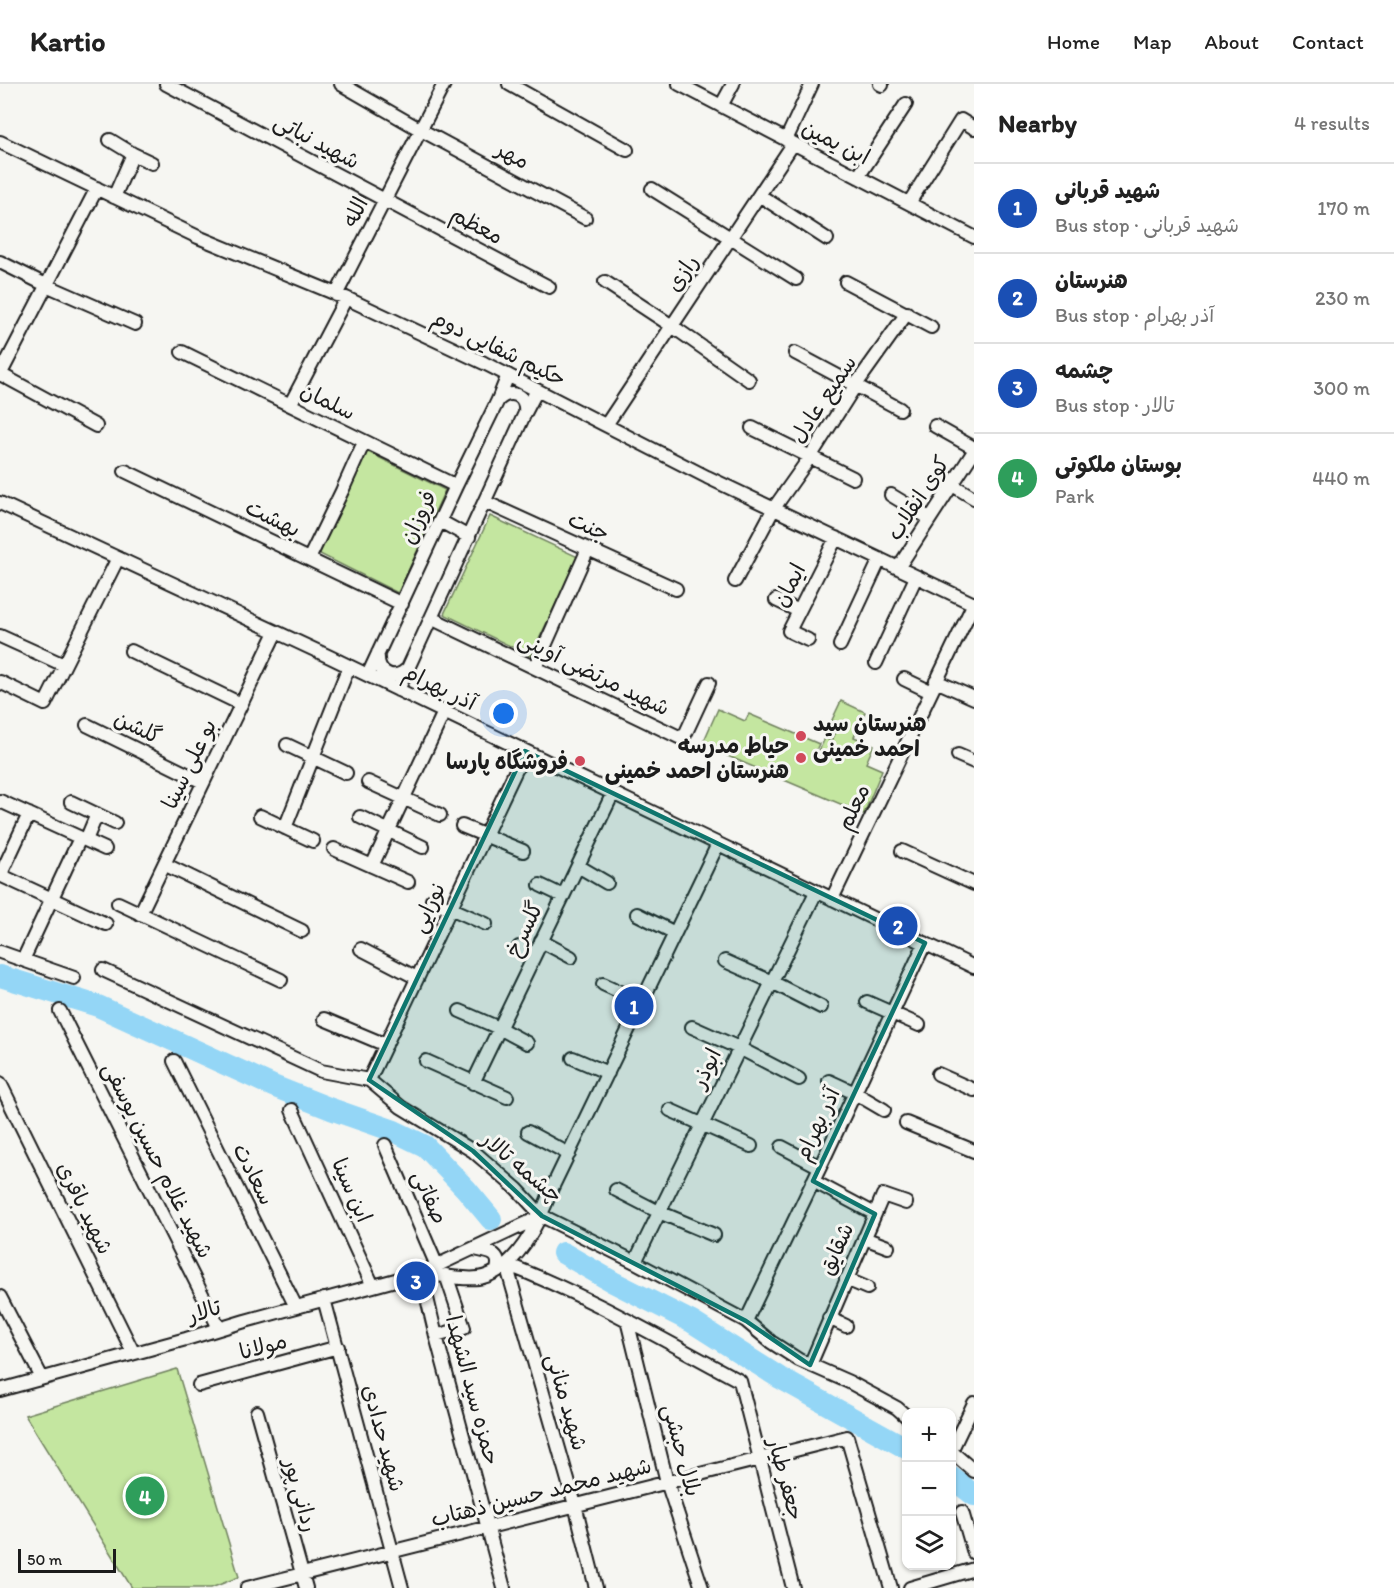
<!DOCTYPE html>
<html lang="en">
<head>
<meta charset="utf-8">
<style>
  :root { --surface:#fff; --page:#f2f2f2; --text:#222; --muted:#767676; --line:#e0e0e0; --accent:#d93025 }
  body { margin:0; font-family:Itim,"Playpen Sans Arabic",sans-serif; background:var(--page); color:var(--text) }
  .controls { position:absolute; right:18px; bottom:18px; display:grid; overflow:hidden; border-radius:12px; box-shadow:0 2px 4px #0004 }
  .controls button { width:54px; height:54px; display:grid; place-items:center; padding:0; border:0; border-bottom:2px solid var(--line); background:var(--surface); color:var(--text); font:30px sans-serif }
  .scale { position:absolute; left:18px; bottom:15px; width:98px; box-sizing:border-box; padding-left:6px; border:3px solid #1c1c1c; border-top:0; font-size:16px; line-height:21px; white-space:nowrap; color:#1c1c1c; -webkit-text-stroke:4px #f6f6f2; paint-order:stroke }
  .you { position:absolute; left:504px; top:630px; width:21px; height:21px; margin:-15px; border:4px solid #fff; border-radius:50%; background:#1a73e8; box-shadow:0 0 0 9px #1a73e833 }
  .badge { display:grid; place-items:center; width:39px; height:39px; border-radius:50%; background:var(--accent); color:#fff; font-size:20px; font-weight:700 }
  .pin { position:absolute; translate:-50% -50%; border:3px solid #fff; box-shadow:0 2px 6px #0006 }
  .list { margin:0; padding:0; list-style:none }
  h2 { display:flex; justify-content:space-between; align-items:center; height:78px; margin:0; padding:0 24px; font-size:26px }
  h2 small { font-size:20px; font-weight:400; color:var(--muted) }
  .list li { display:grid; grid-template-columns:39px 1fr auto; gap:18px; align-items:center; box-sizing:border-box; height:90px; padding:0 24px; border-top:2px solid var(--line) }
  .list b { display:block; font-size:22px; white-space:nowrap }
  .list p { margin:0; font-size:20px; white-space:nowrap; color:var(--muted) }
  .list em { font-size:20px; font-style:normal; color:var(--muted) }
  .icon { flex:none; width:33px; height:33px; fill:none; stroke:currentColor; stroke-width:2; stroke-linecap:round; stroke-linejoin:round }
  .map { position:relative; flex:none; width:974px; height:1504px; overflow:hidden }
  header { display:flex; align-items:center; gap:36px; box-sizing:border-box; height:84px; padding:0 30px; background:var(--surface); border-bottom:2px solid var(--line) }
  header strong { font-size:28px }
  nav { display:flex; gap:33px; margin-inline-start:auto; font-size:21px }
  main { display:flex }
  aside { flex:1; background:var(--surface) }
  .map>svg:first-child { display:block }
  .green { fill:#c4e6a0; stroke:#70815e; stroke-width:1.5 }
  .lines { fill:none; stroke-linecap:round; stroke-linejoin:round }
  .river { stroke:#94d6f6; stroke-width:22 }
  .minor-casing { stroke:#1c1c1c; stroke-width:16 }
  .minor { stroke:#f6f6f2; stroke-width:12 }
  .marked { fill:#0f766e; fill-opacity:0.2; stroke:#0f766e; stroke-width:4.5; stroke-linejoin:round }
  .poi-dot { fill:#d1495b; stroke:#f6f6f2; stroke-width:2 }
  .labels { text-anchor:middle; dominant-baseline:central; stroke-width:6; stroke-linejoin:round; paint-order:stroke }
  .street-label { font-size:22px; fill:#1c1c1c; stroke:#f6f6f2 }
  .poi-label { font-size:22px; font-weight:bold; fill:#1c1c1c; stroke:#f6f6f2; text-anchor:end }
</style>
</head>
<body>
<header>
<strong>Kartio</strong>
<nav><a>Home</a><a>Map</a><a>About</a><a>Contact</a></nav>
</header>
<main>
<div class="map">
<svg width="974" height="1504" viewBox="0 0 974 1504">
  <rect width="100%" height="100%" fill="#f6f6f2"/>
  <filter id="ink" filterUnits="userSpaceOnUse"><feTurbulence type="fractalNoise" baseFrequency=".0167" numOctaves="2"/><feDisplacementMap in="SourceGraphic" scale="12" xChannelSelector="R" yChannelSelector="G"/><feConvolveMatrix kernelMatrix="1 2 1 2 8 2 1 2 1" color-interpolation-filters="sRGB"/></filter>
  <g filter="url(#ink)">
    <path class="green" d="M366,367L445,406L398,509L318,469Z
      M490,432L578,473L531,572L444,530Z
      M841,617L865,628L854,653L874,661L866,679L882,686L864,730L702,661L718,625L745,637L749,630L819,660L815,668L818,669L825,654L831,657L839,641L832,636Z
      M177,1285L239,1493L211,1504H132L25,1331Z"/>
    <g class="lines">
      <path class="river" d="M0,892L98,922L273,1002L331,1025L394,1047L425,1062L466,1105L491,1135
        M563,1169L613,1198L692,1238L780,1294L906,1364
        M952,1394L974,1411"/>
      <g class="minor-casing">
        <path id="minor" d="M166,0L549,203
          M341,0L421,46L585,134
          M509,0L627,66
          M679,0L974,153
          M880,0L882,1
          M721,22L733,0
          M110,56L133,70
          M786,56L812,0
          M0,58L198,153L346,214L484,279L707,393L974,520
          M858,93L906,20
          M652,105L796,195
          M759,111L827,155
          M114,113L133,70L152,79
          M909,119L961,36L974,44
          M0,178L46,201L135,240
          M605,198L672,242L749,296
          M846,198L931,243
          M336,211L444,0
          M182,268L456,402
          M795,269L900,325
          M0,290L96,342
          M0,291L97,104
          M498,316C511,304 527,311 525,329
          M290,321L346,214
          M606,341L793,60
          M935,342L974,364
          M752,344L853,394
          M125,387L402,520
          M951,400L974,414
          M891,411L929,434
          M485,418L676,505
          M0,419L330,573L974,883
          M440,437L469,453
          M309,475L342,407L364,358
          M898,484L974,367
          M735,497L774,424L810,373L855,302L907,229
          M776,516L799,527
          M431,534L683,655L709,599
          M0,552L64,581
          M808,556L789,547L836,454
          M840,561L880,475
          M131,567L241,620
          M378,569C376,590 395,599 409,583
          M876,579L916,493
          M535,584L588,465
          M368,591L456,402L498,316L508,291
          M904,595L931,608
          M936,597L974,614
          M0,598L45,620L118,474
          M398,606L525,329L537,306
          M87,641L203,698
          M287,661L346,689
          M958,671L974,678
          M368,698L440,731
          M0,717L105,765
          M71,718L115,739
          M260,732L313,757
          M360,733L423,763
          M462,742L523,767
          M285,744L349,582
          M86,756L97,730
          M334,765L408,798
          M902,767L974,800
          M164,780L302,847
          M372,782L444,628
          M578,782L607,799
          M0,791L106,840
          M0,792L29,730
          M540,801L563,812
          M832,815L974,519
          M432,816L486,840
          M118,819L281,896
          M140,830L276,548
          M637,830L675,849
          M541,857L571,873
          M519,863L535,870
          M361,865L417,894
          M0,868L74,894
          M23,876L80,754
          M725,877L772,898L821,923
          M103,886L321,987L369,996L401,1023L473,1067L517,1105L542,1132L635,1178L746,1237L771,1258L799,1276L849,1298L897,1324L906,1332
          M603,900L642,918
          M867,918L919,941
          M60,927L219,1244
          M460,927L499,944L527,959
          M324,935L386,961
          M692,943L739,964L799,995
          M573,974L608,989
          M174,977L296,1223
          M426,977L507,1013
          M938,990L974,1006
          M369,996L525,667
          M829,997L855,1009L884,1026
          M0,999L133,1268
          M473,999L613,709
          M292,1026L373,1202
          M670,1026L751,1062
          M906,1039L974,1067
          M528,1048L569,1070
          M385,1061L437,1182
          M782,1063L820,1083
          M616,1106L659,1128L714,1151
          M875,1130L883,1111L906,1119
          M864,1154L888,1163
          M474,1165C488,1168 502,1168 497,1186
          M635,1178L816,808
          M506,1180C587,1211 663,1256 740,1297L793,1504
          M506,1180L575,1421L596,1504
          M421,1189L436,1252L504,1504
          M422,1189C438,1191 463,1196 478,1194C517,1188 540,1136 552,1104L718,760
          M846,1195L867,1204
          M0,1213L42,1294
          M324,1215L402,1504
          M829,1234L846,1242
          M627,1236L667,1398L702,1504
          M746,1237L820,1083L925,859
          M436,1252L464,1244L446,1191
          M810,1281L875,1130L813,1097
          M199,1301L338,1263
          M0,1306L186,1255L245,1237L421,1189L542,1132
          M257,1328L306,1504
          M952,1365L974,1319
          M952,1368L974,1387
          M962,1428L974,1469
          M247,1504L847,1353L891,1504
          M910,1504L974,1485"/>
      </g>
      <use href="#minor" class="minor"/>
    </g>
  </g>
  <path class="marked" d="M525,667L925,859L813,1097L875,1130L810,1281L746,1237L542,1132L473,1067L369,996Z"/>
  <g class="poi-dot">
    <circle cx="801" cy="652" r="6"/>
    <circle cx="801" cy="674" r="6"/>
    <circle cx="580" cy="677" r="6"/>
  </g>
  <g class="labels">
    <g class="street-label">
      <text transform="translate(317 57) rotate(28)">شهید نباتی</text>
      <text transform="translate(836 58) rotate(27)">ابن یمین</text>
      <text transform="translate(513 71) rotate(28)">مهر</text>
      <text transform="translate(355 128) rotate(-63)">الله</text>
      <text transform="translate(477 141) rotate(28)">معظم</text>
      <text transform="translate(682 189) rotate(-56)">رازی</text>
      <text transform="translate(499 264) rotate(26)">حکیم شفایی دوم</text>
      <text transform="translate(823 315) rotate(-56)">سمیع عادل</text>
      <text transform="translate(328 317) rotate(26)">سلمان</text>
      <text transform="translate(918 414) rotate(-57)">کوی انقلاب</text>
      <text transform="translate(418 433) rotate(-65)">فروزان</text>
      <text transform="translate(273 434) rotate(26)">بهشت</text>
      <text transform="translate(589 442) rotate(24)">جنت</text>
      <text transform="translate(789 501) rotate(-63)">ایمان</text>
      <text transform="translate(594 589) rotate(26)">شهید مرتضی آوینی</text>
      <text transform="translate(440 603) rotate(26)">آذر بهرام</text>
      <text transform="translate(138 643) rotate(26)">گلشن</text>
      <text transform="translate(189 680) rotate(-64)">بو علی سینا</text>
      <text transform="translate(853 723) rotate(-64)">معلم</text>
      <text transform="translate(428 823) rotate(-65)">نورایی</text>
      <text transform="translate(524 845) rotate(-64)">گلسرخ</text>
      <text transform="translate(706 984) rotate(-64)">ابوذر</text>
      <text transform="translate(817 1040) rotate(-65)">آذر بهرام</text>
      <text transform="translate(158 1076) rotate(63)">شهید غلام حسین یوسفی</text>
      <text transform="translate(522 1083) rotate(40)">چشمه تالار</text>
      <text transform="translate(254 1090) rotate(63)">سعادت</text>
      <text transform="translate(352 1106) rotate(66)">ابن سینا</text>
      <text transform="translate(430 1113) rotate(66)">صفاتی</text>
      <text transform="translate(85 1124) rotate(64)">شهید باقری</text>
      <text transform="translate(836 1165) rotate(-66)">شقایق</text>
      <text transform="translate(204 1227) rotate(-17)">تالار</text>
      <text transform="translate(263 1262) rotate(-15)">مولانا</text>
      <text transform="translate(473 1306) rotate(75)">حمزه سید الشهدا</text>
      <text transform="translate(567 1318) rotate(74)">شهید منانی</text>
      <text transform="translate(384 1354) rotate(75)">شهید حدادی</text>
      <text transform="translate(682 1366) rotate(75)">بلال حبشی</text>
      <text transform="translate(786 1395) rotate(75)">جعفر طیار</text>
      <text transform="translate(541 1408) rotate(-14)">شهید محمد حسین ذهتاب</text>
      <text transform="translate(301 1411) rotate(74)">ردانی پور</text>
    </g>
    <g class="poi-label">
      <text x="813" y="639" text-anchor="start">هنرستان سید<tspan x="813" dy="25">احمد خمینی</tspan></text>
      <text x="789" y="661">حیاط مدرسه<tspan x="789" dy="25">هنرستان احمد خمینی</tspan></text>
      <text x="568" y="677">فروشگاه پارسا</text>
    </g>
  </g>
</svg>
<div class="controls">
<button>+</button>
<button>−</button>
<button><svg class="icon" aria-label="layers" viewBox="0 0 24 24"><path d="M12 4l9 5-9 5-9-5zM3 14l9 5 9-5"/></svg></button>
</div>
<div class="scale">50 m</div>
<div class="you"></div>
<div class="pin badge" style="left:634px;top:922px;background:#1a4fb4">1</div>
<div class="pin badge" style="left:898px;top:842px;background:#1a4fb4">2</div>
<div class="pin badge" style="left:416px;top:1197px;background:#1a4fb4">3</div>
<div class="pin badge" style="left:145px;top:1412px;background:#2e9e5b">4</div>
</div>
<aside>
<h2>Nearby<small>4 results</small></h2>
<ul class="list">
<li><span class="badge" style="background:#1a4fb4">1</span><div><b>شهید قربانی</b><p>Bus stop · شهید قربانی</p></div><em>170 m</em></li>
<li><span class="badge" style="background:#1a4fb4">2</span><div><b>هنرستان</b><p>Bus stop · آذر بهرام</p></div><em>230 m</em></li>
<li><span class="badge" style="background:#1a4fb4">3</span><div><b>چشمه</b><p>Bus stop · تالار</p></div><em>300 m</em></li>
<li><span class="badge" style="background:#2e9e5b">4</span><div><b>بوستان ملکوتی</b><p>Park</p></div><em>440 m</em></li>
</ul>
</aside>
</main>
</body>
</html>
